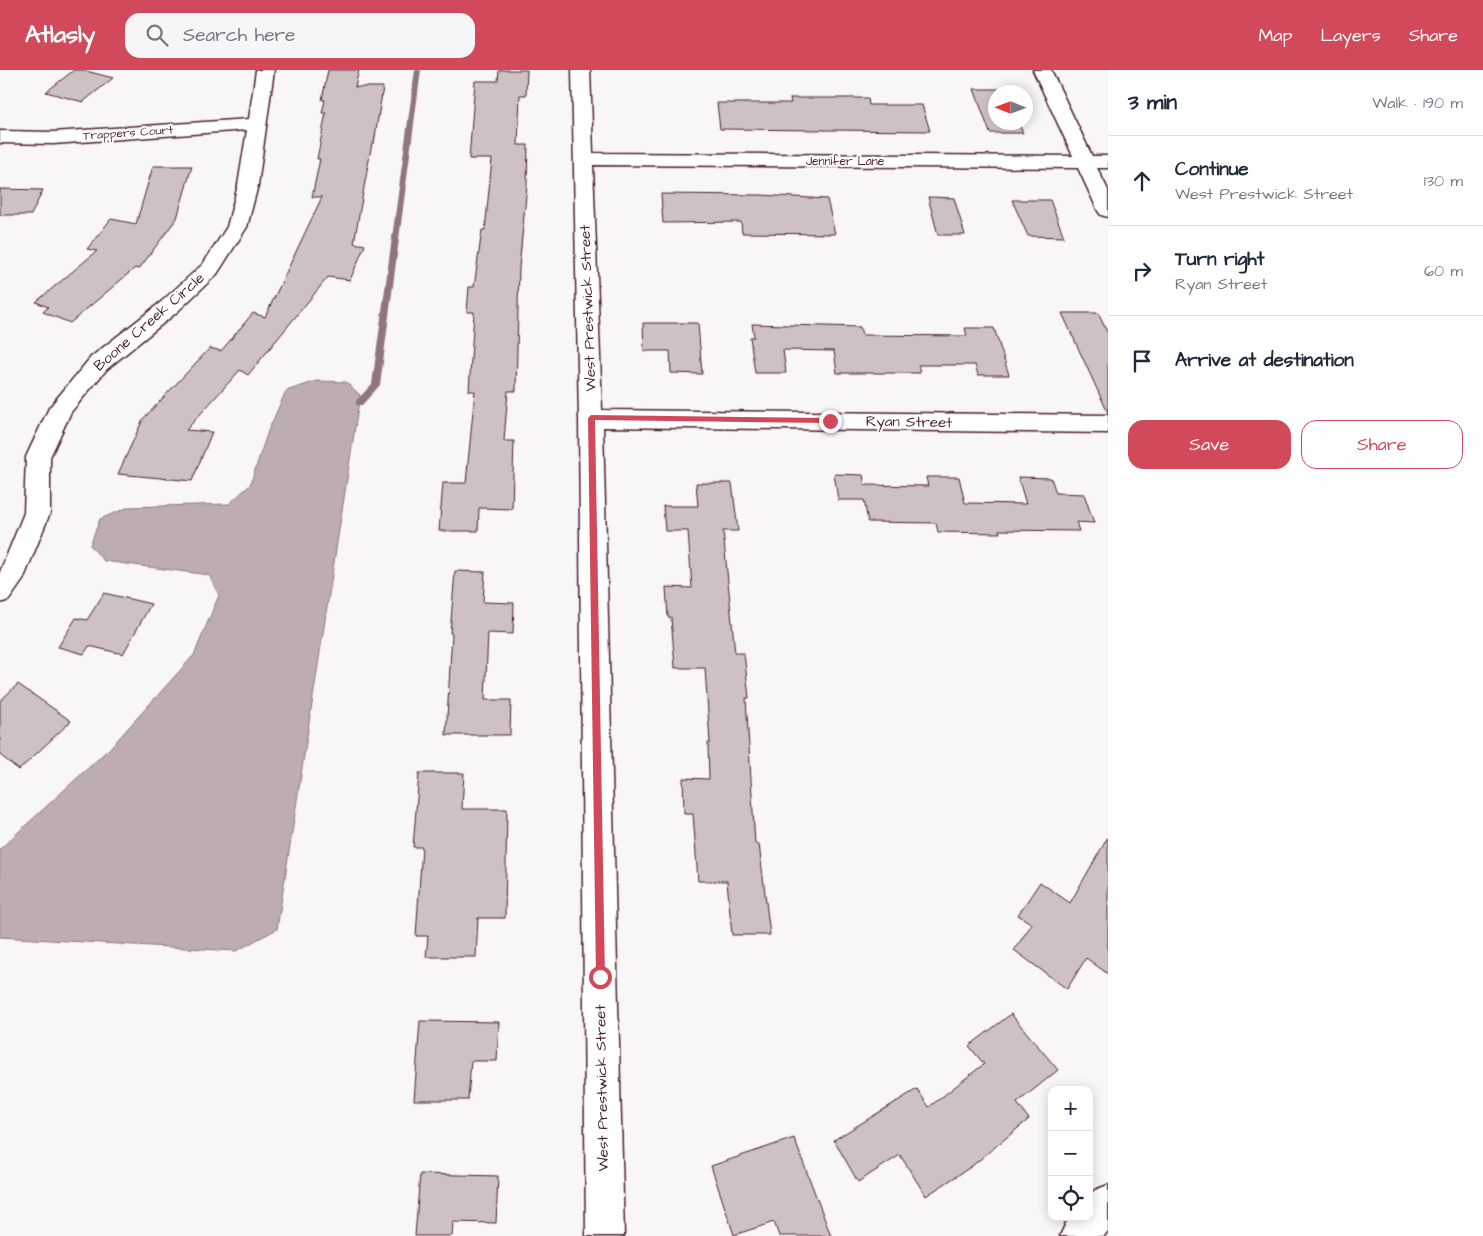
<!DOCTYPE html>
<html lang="en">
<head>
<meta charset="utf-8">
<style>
  :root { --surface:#fff; --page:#f6f6f7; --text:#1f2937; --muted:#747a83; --line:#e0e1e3; --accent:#d1495b }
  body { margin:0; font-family:"Architects Daughter",sans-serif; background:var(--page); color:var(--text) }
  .controls { position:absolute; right:15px; bottom:15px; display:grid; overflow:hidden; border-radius:10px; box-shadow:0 2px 12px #0003 }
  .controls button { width:45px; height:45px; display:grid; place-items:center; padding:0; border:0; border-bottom:1px solid var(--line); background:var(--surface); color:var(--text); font:25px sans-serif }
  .compass { position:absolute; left:988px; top:15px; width:45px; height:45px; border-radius:50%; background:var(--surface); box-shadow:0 2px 12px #0003; rotate:271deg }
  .stop { position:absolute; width:15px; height:15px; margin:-11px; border:4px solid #d1495b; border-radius:50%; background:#fff }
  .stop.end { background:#d1495b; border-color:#fff; box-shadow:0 1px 5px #0008 }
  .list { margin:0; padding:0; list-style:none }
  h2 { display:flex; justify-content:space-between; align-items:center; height:65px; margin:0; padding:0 20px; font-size:21px }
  h2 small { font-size:16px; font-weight:400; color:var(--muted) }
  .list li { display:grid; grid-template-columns:32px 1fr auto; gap:15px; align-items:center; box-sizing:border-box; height:90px; padding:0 20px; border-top:1px solid var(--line) }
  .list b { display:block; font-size:19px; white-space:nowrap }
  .list p { margin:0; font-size:16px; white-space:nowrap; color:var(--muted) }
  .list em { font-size:16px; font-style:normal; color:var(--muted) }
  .actions { display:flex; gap:10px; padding:15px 20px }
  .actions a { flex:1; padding:11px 0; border:1px solid var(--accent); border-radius:15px; text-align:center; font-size:18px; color:var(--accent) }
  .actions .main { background:var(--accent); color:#fff }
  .icon { flex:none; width:28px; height:28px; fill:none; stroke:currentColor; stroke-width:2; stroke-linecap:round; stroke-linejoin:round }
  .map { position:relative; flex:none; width:1108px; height:1166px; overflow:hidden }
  header { display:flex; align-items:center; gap:30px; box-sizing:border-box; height:70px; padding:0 25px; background:var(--accent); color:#fff }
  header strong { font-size:24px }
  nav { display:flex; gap:28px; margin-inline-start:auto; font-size:18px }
  .search { width:350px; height:45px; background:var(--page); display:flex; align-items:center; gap:12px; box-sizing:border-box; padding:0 18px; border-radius:15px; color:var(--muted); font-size:19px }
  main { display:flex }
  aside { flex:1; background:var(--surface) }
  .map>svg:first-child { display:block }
  .water { fill:#bdadb0; stroke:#8f747b }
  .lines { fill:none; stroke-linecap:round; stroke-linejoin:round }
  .stream { fill:#8f747b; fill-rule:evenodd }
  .building { fill:#cdc1c4; stroke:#4a1f2b }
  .minor-casing { stroke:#4a1f2b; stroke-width:3 }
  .minor { fill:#fff; fill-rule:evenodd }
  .route { fill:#d1495b }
  .labels { text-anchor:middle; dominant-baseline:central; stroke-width:4; stroke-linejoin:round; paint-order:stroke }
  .far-street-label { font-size:12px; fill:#4a1f2b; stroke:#fff }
  .street-label { font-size:15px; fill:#4a1f2b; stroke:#fff }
</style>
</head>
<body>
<header>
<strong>Atlasly</strong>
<div class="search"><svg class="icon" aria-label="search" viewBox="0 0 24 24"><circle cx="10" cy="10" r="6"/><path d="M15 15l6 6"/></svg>Search here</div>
<nav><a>Map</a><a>Layers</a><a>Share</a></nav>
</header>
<main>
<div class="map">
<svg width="1108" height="1166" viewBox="0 0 1108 1166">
  <rect width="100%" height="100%" fill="#f8f6f7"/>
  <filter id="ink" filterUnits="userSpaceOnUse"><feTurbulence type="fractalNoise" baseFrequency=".02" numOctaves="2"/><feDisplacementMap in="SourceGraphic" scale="10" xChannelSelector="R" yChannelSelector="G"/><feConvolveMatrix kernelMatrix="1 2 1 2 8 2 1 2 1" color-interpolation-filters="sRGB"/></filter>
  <g filter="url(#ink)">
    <path class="water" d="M317,311L346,312L360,325L277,859L236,881L0,867V779L111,677L194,585L219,525L209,505L104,491L90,475L100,449L129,437L229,434L250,415L268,361L286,321Z"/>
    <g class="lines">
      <path class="stream" d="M415,0H421L380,315L362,335H356V331L372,314Z"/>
    </g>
    <path class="building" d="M74,0H82L113,8L83,32L46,22Z
      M328,0H359L355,17H383L374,73H372L354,173L365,175L350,210L328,207L248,305L240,300L186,360L212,362L192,411L118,404L143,349L210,278L221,281L253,243L265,247L322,127H312L320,89H317L326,43H322L325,30H322Z
      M499,0H527L526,25H520L518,75H528L527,115L519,198L516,321H508L504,371H514L512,439L479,438L478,461H439L443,413H466L475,321H469L474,242H467L469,217H474L482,160H485L492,89H469L475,11H498Z
      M974,19H1005L1006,22H996V52H1018L1023,63H990Z
      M790,28H868L869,35H922L930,61L720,59L717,33H791Z
      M153,96H192L177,148L139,199L135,198L70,253L43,242L48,237L36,232L97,181L87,179L111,149L136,154Z
      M0,119L43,120L31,145H0Z
      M661,124L761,125L827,129L835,164L742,163L741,152L663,153Z
      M928,127L954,128L965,165H938Z
      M1012,130H1050L1064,167L1028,166Z
      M1062,243H1098L1108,264V343Z
      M643,253H698L702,304L671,303L670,281H644Z
      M752,254L860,257L862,265L967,266L965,258H994L1009,305H978L975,295H918L920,303H837L834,281L783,280L786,303H755L750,267H754Z
      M834,404L863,405L865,415L928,416L926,407H959L965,433L1026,434L1018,407L1051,408L1056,423L1084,424L1094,453L1076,452L1079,461L999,460L1000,463L938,462L936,453L868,452L864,430H838Z
      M696,413H732L738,461H723L735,583H744L749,628H746L755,774H759L770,865H732L727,811H698L693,744H684L683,708L709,709L708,673H710L705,598H675L671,547H668L666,517L692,518L688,461H665L663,436H698Z
      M455,501L485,502L483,532L514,533L513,564L488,563L485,630H511L510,665H446L452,563H450Z
      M104,523L151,534L123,584L89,576L84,584L58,577L76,548L87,550Z
      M18,614L71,651L19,700L0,685V631Z
      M419,703H464L462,739H507L505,848H478L476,887H426L428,866H416L422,777H413Z
      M1108,767V904L1086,888L1067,919L1014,880L1032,854L1018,845L1040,812L1070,833Z
      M1011,944L1058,1000L1017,1033L1029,1049L972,1096L926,1126L900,1085L858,1112L834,1070L917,1019L929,1037L984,994L969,976Z
      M420,951L499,952L497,991H471L468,1030H414Z
      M794,1068L831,1166H779L774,1152L734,1165L711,1096Z
      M420,1104L498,1106L496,1153L453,1152L452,1166H415Z"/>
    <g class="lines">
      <g class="minor-casing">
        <path id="minor" d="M256,0H274L258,115L247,157L217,204L177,242L107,299L71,342L50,387V443L23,510L9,530L0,533V502L24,443L26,387L49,338L91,287L161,232L203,194L227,157L238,115L247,60L53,74L0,73V61L53,62L249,49Z
          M572,0H590L593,83L1073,86L1033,0H1051L1092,86H1108V98H1097L1108,120V147L1101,145L1098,141L1078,98L593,95L602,340L1108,345V363L603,357L624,1166H586L579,348Z
          M1108,1115V1161L1104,1166H1060L1066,1153L1071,1147H1089V1126L1095,1120Z"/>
      </g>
      <use href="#minor" class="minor"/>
    </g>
  </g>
  <path class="route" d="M591,345L830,348L833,351L830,353L595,350L605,907L600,911L596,907L588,348Z"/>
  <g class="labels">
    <g class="far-street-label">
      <text transform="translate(128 63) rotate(-4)">Trappers Court</text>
      <text x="845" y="91">Jennifer Lane</text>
    </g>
    <g class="street-label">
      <text transform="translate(588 238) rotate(-92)">West Prestwick Street</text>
      <text transform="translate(149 252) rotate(-41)">Boone Creek Circle</text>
      <text transform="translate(909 352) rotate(1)">Ryan Street</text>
      <text transform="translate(602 1018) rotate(-91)">West Prestwick Street</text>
    </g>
  </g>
</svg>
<div class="controls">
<button>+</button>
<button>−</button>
<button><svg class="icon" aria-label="locate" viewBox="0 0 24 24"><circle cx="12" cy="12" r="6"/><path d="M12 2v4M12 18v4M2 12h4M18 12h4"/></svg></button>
</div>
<svg class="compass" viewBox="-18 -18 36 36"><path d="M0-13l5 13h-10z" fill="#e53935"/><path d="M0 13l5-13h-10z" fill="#747a83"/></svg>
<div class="stop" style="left:600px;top:907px"></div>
<div class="stop end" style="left:830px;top:351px"></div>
</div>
<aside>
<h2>3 min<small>Walk · 190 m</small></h2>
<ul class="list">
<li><svg class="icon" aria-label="ahead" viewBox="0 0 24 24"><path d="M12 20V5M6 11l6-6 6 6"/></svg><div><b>Continue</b><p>West Prestwick Street</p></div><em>130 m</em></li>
<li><svg class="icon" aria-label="right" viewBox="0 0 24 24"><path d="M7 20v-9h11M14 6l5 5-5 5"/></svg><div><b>Turn right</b><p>Ryan Street</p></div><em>60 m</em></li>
<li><svg class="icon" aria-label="arrive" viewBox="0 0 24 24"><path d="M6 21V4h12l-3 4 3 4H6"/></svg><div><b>Arrive at destination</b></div></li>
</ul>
<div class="actions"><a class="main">Save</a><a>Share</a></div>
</aside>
</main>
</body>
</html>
